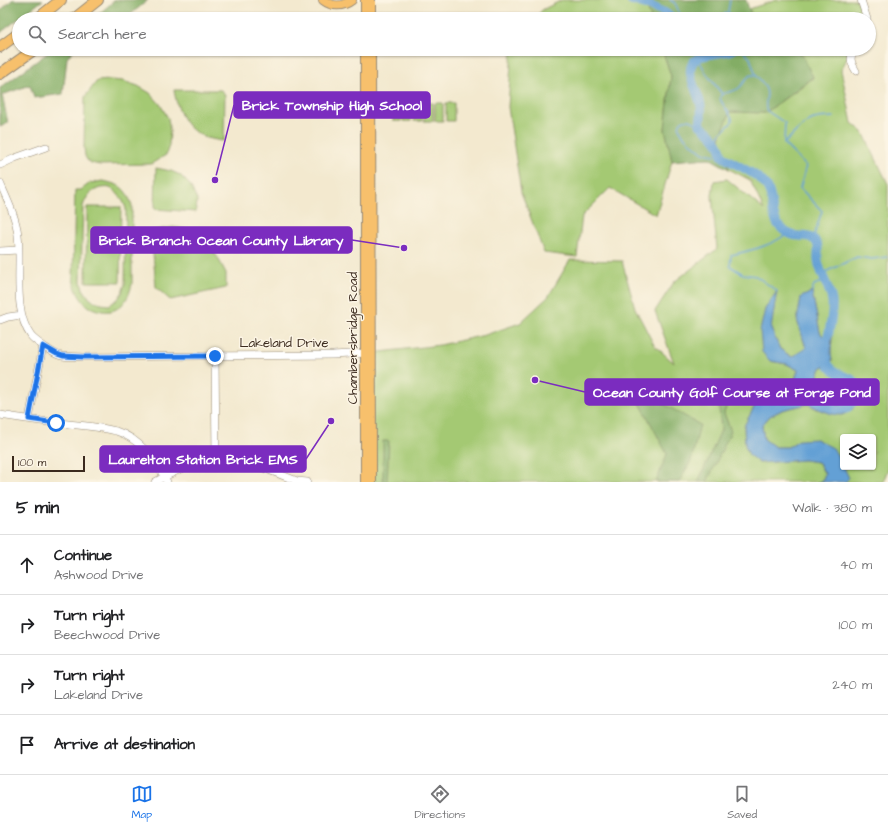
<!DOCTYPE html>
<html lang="en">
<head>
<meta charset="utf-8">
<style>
  :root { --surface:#fff; --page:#f2f2f2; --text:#202124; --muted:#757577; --line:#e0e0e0; --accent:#1a73e8 }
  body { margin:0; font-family:"Architects Daughter",sans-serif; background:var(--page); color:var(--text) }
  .controls { position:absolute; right:12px; bottom:12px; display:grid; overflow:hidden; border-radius:4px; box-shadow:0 1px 3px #0004 }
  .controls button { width:36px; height:36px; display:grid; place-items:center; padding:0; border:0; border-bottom:1px solid var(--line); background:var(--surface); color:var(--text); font:20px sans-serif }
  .scale { position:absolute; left:12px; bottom:10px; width:73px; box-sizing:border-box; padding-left:4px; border:2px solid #3b2a1e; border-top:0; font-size:11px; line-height:14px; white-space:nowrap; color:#3b2a1e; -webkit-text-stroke:3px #fcf5e5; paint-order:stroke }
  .stop { position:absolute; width:12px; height:12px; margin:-9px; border:3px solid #1a73e8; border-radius:50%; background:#fff }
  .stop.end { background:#1a73e8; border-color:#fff; box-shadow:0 1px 4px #0008 }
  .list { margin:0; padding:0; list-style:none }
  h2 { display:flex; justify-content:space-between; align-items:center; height:52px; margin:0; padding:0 16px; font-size:17px }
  h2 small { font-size:13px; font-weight:400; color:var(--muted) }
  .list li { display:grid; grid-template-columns:26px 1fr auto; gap:12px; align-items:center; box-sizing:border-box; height:60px; padding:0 16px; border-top:1px solid var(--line) }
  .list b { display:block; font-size:15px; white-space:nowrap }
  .list p { margin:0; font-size:13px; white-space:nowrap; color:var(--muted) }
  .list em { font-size:13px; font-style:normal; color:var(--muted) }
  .icon { flex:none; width:22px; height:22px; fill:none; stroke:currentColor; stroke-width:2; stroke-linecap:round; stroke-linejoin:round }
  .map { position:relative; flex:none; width:888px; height:482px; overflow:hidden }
  .search { position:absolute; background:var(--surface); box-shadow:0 1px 3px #0004; left:12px; right:12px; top:12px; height:44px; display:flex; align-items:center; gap:10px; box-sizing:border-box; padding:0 14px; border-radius:22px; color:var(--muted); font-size:15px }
  .sheet { height:292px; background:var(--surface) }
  nav { display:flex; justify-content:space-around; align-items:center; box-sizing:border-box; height:56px; border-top:1px solid var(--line); background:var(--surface); font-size:11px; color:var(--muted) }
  nav a { display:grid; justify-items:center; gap:2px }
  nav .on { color:var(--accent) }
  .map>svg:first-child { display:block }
  .green { fill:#a4c973; stroke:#707a48; fill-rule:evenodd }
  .forest { fill:#83ad65; stroke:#5f6c42 }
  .water { fill:#63a0d5; stroke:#4f657a }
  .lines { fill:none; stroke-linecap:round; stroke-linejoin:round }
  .stream { stroke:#63a0d5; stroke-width:1.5 }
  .river { stroke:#63a0d5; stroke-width:9 }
  .minor-casing { stroke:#978a76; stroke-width:8 }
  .major-casing { stroke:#978a76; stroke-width:10 }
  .highway-casing { stroke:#978a76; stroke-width:12 }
  .minor { stroke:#fff; stroke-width:7 }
  .major { stroke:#f7c06c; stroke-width:8 }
  .highway { stroke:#f7c06c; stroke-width:10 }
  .route { stroke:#1a73e8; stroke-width:5 }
  .labels { text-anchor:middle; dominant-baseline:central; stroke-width:3; stroke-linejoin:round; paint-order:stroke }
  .street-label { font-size:13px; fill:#3b2a1e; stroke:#fcf5e5 }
  .leader { fill:none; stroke:#7b2cbf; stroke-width:1.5 }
  .callout-dot { fill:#7b2cbf; stroke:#fcf5e5; stroke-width:1.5 }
  .callout { fill:#7b2cbf; stroke:#7b2cbf; stroke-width:1.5 }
  .callout-label { font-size:14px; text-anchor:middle; font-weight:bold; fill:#fff }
</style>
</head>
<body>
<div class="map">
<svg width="888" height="482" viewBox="0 0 888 482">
  <rect width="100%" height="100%" fill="#fcf5e5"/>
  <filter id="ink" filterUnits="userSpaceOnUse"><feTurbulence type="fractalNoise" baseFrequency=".025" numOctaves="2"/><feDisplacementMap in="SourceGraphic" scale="8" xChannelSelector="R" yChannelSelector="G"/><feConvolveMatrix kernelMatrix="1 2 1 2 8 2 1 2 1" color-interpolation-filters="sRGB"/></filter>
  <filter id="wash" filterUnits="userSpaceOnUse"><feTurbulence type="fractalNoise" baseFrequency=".012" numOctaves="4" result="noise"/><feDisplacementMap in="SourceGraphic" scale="16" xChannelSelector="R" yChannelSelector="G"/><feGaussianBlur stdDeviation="0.9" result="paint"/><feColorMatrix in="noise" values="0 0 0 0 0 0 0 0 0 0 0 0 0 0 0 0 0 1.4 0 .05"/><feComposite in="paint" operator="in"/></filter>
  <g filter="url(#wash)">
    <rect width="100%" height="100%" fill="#f3e9cf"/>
    <path class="green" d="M562,0H636L648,10L651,19H534L542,10Z
      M776,0H857L864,17V19H754L749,9Z
      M512,49H662L671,76L665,129L672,161L656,215L610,188L582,216L577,257L544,253L521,192L508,107Z
      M799,49H852L841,70L852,123L863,132L888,184V469L883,482H845L848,478L844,467H873V437H843V466L842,463L799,440L788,447H775L764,439L762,425L770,416L782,410L808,404L817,409L830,413L848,402L838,405L832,401L815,383L821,368L832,361L831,353L832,337L824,338L820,332L812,292L797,320L806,348L792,357L780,349L771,329L765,309L770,361L787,364L798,370L795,380L787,390L773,394L757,402L744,426L745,445L759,463L804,460L818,462L825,474L822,481L819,482H372V353L440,345L485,335L520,323L548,297L570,260L622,261L635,308L654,345L674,363L655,311L674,282L717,249L712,196L714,181L727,179L764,210L750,180L729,169L720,138L730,112L765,113L813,78Z
      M110,80L123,81L138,86L150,93L160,104L168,118L170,132L169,145L166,155L151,164L100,165L91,163L87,160L85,156L84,148L85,97L97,81Z
      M174,90H221L225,95L224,141C191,138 179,121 174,90Z
      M393,103H401V121H393Z
      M403,103H411V121H403Z
      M414,103H422V121H414Z
      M425,103H433V121H424Z
      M435,103H443V121H435Z
      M446,103H454V121H446Z
      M156,168L171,171L180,175L190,185L197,200L196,212L155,209Z
      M103,181C121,185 125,187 132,205V284C130,293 126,303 118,308C110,314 96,311 88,306C80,300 75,289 73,279L75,190H81L90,183ZM100,188C103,188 108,187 110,188C118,192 124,201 126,209L125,284L122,293L117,300L109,305L101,304L90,299L83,289L81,281L83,206C87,195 90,192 100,188Z
      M87,207H121L120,282H86Z
      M173,227L190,230L207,242L218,258L226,273V288L170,300L156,287L151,231Z"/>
    <path class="forest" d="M12,0H43L0,33V11Z
      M115,0H148L125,19H93Z
      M636,0H746L749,9L754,19H651L648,10Z
      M53,49H74L67,58L63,94L34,98L30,85L2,95L8,123L0,127V88Z
      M662,49H799L813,77L765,113L730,112L720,138L729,169L709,158L672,161L665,129L671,76Z
      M630,384L700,425L691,461L679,482H656L667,454Z
      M706,388L729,400L724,413L731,431L707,482H698L721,430L718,397Z
      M383,441H389L387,482H383Z"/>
    <path class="water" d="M777,291L771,329L780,349L792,357L806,348L797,320L801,297L812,292L820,332L824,338L832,336L831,353L832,361L821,368L815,383L832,401L838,405L848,402L854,399L853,409C850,410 846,414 842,415C833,416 816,408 808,404L782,410L770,416L762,425L764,439L775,447H788L799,440L816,439L833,448L842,463L849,478L845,482H819L822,481L825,474L818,462L804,460L759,463L749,455L745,445L744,426L757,402L773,394L787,390L795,380L798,370L787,364L770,361L762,352L760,331L765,309Z"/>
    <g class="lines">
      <path class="stream" d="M670,0L675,3L682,19
        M727,17L730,0
        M741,49L750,58L756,76
        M698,58L706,73L722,94L720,97L721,101L732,118V121L731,123L720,134L717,143
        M722,94C727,92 734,92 739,88C743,85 745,79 749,76C757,71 766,87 767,93C767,99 764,106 767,111L785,123L784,143
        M700,125C692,120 680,115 679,128L685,138L703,153L722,156
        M813,239L822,211L800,188L806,166L784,144C792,135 804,122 814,119C821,117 827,117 834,117
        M821,274L857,257L872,259L887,257
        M776,292L777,291L756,276L743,274L730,266L731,255C752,250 771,246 788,233
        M812,292L814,285L824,281"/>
      <path class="river" d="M630,0L651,6L666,13L673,19
        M726,19L727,17L732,19
        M734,49C723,55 709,52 698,58C680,69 699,91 701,106C702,112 701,118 700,125C710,133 721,142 722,156C736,166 757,172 767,187C774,198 770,217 780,227C784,232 792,236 799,236C804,237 808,235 813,239C821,244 817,253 818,261C821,276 830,288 832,301C833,311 831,322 829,332C827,339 822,348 824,355C826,364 833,372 842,375C845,377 849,377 853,380C862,388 854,403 846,409"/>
    </g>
  </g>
  <g filter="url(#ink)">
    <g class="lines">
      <g class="minor-casing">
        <path id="minor" d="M861,0L867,19
          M854,49C849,58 851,63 856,71
          M0,165L15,158L46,147
          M0,183C7,199 16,217 18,235C22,266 12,310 31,336C35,341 41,344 46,348C51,351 56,355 62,356C69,357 76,356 83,357L333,355L366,353
          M0,251L18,250
          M0,320L8,317L22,315
          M215,356L216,458
          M0,415C19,418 39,421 58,423C77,425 97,426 116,431C139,438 157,461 167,482
          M29,419L43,346
          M155,482C173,472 203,457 224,457C231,457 237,459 243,460L297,481L307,482"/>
      </g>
      <g class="major-casing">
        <path id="major" d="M323,0C332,7 343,7 352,0
          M365,0V19
          M371,19V0
          M371,49L372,482
          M365,482V49"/>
      </g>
      <g class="highway-casing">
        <path id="highway" d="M37,19L61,0
          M74,19L98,0
          M0,47L19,33
          M0,74L35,49"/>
      </g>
      <use href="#minor" class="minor"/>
      <use href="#major" class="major"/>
      <use href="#highway" class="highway"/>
    </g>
  </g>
  <g class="lines" filter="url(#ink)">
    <path class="route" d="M56,423L29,419L43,346L57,354L63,356L83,357L215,356"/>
  </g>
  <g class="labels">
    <g class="street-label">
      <text transform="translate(353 338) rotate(-90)">Chambersbridge Road</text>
      <text x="284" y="343">Lakeland Drive</text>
    </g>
  </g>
  <path class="leader" d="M215 180L234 105M404 248L352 240M535 380L585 392M331 421L306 459"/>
  <g class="callout-dot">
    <circle cx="215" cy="180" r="4"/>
    <circle cx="404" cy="248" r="4"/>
    <circle cx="535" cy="380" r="4"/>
    <circle cx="331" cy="421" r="4"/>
  </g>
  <g class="callout">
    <rect x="234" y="92" width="196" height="26" rx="4"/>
    <rect x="91" y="227" width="261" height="26" rx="4"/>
    <rect x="585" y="379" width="294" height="26" rx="4"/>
    <rect x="100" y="446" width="206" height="26" rx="4"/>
  </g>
  <g class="callout-label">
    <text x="332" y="110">Brick Township High School</text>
    <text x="221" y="245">Brick Branch: Ocean County Library</text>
    <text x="732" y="397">Ocean County Golf Course at Forge Pond</text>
    <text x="203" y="464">Laurelton Station Brick EMS</text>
  </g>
</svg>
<div class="controls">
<button><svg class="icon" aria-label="layers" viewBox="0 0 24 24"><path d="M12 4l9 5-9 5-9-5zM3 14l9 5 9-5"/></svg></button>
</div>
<div class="scale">100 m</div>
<div class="stop" style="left:56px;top:423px"></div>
<div class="stop end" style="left:215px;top:356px"></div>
<div class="search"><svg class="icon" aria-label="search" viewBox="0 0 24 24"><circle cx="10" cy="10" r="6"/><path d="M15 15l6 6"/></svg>Search here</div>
</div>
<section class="sheet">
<h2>5 min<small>Walk · 380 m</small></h2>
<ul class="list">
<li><svg class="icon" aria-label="ahead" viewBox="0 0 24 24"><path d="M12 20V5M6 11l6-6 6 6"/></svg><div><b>Continue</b><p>Ashwood Drive</p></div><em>40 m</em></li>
<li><svg class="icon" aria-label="right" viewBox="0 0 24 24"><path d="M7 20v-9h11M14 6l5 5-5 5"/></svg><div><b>Turn right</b><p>Beechwood Drive</p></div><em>100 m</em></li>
<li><svg class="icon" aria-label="right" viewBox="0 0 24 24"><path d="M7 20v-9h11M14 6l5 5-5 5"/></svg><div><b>Turn right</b><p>Lakeland Drive</p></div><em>240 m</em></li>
<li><svg class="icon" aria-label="arrive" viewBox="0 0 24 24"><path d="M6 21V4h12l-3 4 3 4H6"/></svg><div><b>Arrive at destination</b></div></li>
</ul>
</section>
<nav>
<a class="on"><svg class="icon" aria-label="map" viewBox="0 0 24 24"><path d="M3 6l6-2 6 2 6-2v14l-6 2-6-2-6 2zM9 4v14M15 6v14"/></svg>Map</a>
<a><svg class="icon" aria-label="directions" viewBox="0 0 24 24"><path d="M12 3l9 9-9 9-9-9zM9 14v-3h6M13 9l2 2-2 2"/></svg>Directions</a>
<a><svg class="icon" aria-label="saved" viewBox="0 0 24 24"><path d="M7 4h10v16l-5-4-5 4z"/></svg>Saved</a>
</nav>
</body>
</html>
